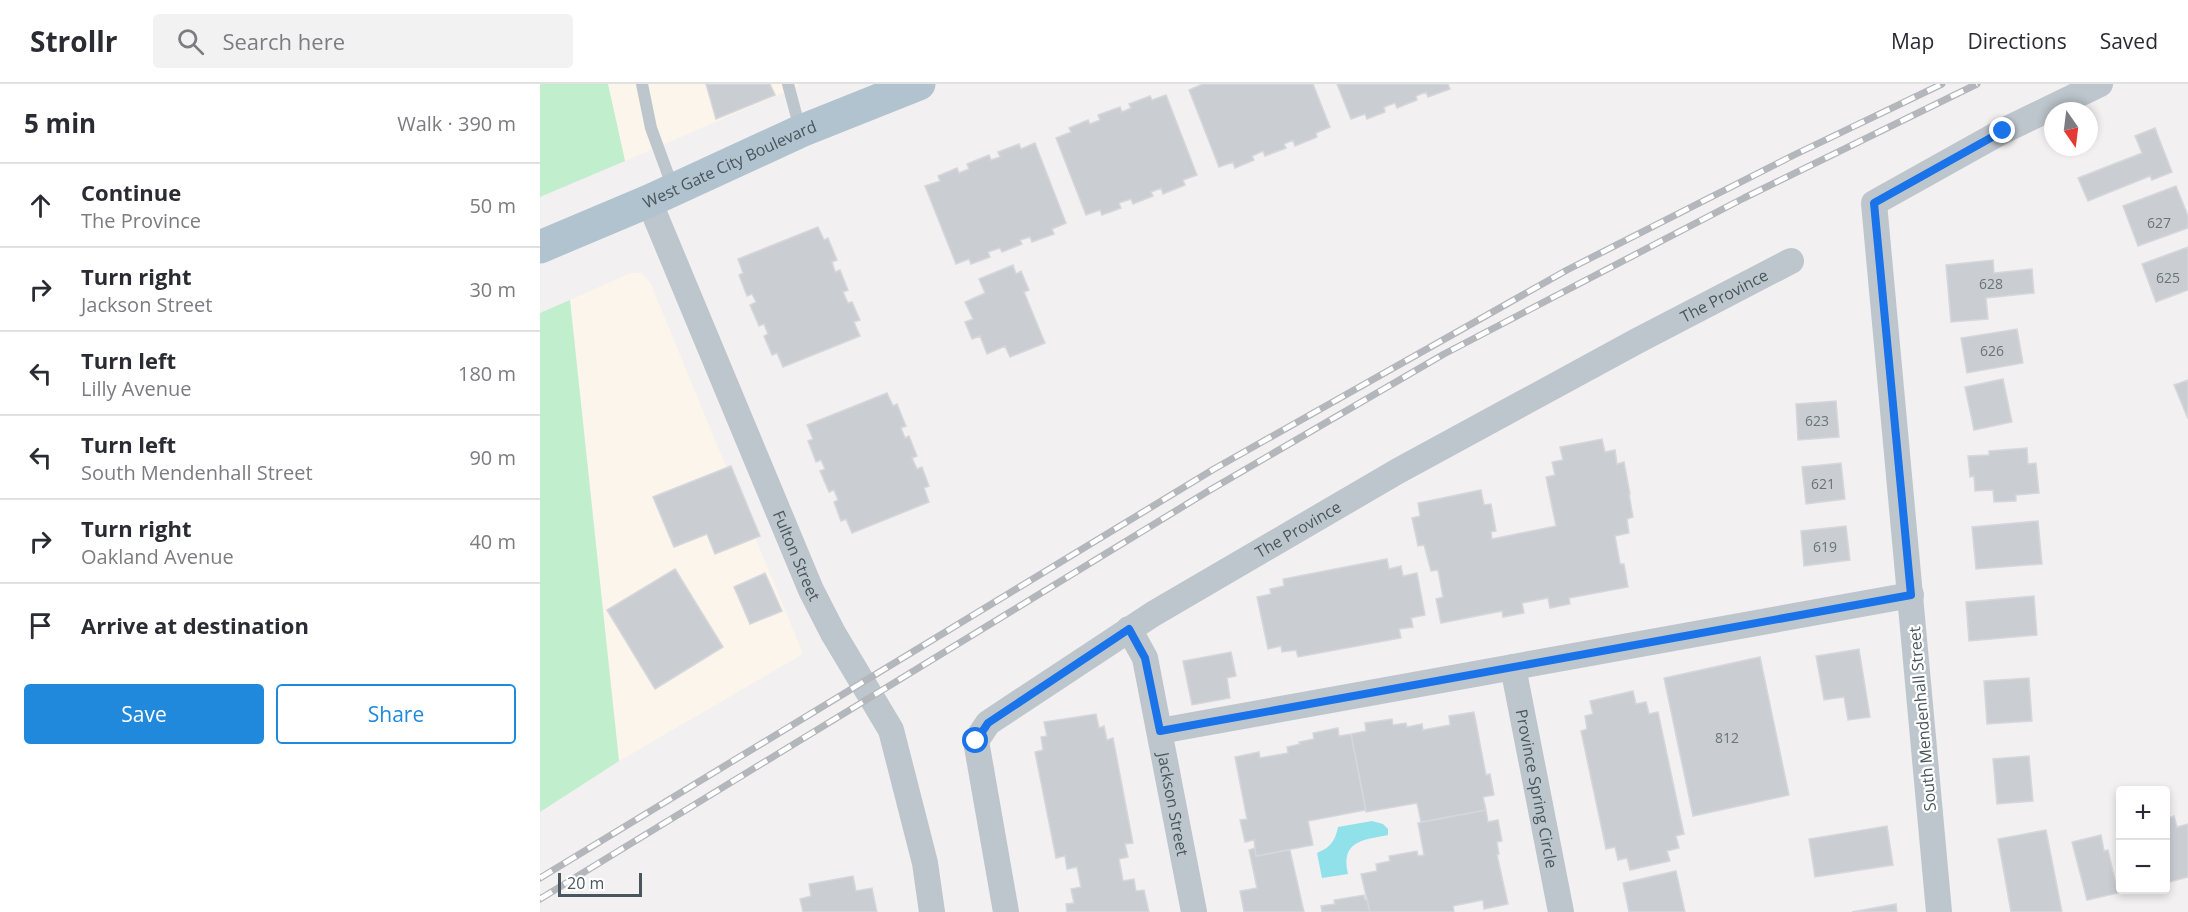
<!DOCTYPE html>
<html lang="en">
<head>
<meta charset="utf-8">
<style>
  :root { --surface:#fff; --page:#f2f2f3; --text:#2b2b33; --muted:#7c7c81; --line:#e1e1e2; --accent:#2189dc }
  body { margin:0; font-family:"Open Sans",sans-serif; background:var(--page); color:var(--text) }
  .controls { position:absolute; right:18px; bottom:18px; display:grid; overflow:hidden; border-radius:6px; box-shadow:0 3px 9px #0003 }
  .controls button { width:54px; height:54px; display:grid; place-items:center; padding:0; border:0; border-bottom:2px solid var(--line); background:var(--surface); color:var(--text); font:30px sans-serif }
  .compass { position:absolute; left:1504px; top:18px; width:54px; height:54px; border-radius:50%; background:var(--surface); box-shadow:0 3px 9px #0003; rotate:166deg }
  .scale { position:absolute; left:18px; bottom:15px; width:84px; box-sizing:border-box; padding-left:6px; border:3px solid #49565d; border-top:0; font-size:16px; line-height:21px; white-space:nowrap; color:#49565d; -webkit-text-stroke:4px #fff; paint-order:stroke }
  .stop { position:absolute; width:18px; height:18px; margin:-14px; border:4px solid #1a73e8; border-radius:50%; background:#fff }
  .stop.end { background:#1a73e8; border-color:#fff; box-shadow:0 2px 6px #0008 }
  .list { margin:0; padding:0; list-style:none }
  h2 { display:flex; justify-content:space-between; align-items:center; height:78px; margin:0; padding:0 24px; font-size:26px }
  h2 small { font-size:20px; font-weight:400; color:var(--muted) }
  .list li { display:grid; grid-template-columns:39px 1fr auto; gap:18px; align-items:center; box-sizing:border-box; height:84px; padding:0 24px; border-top:2px solid var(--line) }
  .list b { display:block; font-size:22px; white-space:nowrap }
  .list p { margin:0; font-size:20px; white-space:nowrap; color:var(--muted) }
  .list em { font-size:20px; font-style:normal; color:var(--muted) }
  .actions { display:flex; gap:12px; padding:18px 24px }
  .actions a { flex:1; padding:14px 0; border:2px solid var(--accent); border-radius:6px; text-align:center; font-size:21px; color:var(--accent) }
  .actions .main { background:var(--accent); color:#fff }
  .icon { flex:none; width:33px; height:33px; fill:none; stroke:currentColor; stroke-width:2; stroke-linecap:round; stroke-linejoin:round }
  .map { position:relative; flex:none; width:1648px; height:828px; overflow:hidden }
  header { display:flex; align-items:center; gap:36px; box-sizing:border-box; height:84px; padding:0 30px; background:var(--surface); border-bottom:2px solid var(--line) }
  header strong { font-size:28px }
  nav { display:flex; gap:33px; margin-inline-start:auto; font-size:21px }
  .search { width:420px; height:54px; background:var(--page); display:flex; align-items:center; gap:15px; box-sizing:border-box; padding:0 21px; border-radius:6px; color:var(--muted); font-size:22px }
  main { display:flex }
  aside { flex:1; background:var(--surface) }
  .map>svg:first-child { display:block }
  .commercial { fill:#fcf5eb }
  .green { fill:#c1eecd }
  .water { fill:#90e1e9 }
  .building { fill:#caced2; stroke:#d5d7db; stroke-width:1.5 }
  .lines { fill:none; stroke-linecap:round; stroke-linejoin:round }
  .lane { stroke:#bdc6cc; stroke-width:12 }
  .street { stroke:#bdc6cc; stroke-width:26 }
  .primary { stroke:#b1c3ce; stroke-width:33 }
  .rail-casing { stroke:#b3b6ba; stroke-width:7 }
  .rail { stroke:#fff; stroke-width:4.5; stroke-dasharray:14; stroke-linecap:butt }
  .route { stroke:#1a73e8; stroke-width:8 }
  .labels { text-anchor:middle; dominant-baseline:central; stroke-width:4.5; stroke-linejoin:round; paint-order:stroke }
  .number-label { font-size:14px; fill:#69747a }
  .street-label { font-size:16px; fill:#49565d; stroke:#fff }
</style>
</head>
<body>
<header>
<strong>Strollr</strong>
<div class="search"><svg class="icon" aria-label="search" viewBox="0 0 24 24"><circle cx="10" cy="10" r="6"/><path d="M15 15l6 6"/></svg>Search here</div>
<nav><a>Map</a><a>Directions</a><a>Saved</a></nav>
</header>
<main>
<aside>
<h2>5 min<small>Walk · 390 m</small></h2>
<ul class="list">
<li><svg class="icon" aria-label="ahead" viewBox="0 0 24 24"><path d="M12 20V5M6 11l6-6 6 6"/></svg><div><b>Continue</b><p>The Province</p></div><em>50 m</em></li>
<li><svg class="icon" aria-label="right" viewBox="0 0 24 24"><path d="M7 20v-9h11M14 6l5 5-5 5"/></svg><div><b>Turn right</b><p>Jackson Street</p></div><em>30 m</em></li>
<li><svg class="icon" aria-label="left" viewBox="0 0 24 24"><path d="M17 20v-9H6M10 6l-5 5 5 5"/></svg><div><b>Turn left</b><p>Lilly Avenue</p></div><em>180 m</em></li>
<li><svg class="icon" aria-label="left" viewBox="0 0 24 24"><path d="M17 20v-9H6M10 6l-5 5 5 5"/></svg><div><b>Turn left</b><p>South Mendenhall Street</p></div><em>90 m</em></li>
<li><svg class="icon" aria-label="right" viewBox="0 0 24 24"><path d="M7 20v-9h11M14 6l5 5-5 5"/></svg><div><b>Turn right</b><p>Oakland Avenue</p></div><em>40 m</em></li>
<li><svg class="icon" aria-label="arrive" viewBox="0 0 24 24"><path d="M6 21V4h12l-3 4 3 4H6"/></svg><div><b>Arrive at destination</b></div></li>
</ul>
<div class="actions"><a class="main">Save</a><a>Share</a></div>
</aside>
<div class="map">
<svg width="1648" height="828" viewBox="0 0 1648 828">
  <rect width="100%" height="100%" fill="#f3f0f1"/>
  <path class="commercial" d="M68,0H258L259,2L85,77Z
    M91,189H101L110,198L263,570L79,677L30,216Z"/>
  <path class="green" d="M0,0H68L85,77L0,113Z
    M30,216L79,677L0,728V229Z"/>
  <path class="water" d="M832,737L843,740L848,745V751C823,756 800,757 808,790L782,794L777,769C791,763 795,757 798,743Z"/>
  <path class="building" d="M166,0H230L235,11L176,35Z
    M773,0L790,43L776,49L777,53L755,62L753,56L744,60L746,64L725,72L723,67L712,72L714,76L695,84L693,78L679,83L649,6L663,0Z
    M797,0H908L910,5L888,13L886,8L876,12L877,16L857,24L855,19L844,23L845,28L827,35L825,30L811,35Z
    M626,11L657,91L643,96L645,101L623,110L621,104L611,108L613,112L593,120L591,115L579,119L581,124L562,131L560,126L546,131L516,54L531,48L529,44L548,36L550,40L560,36L558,31L580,23L582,28L591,24L589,20L610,12L612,16Z
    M1615,44L1632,88L1612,96L1610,92L1548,117L1538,94L1602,69L1595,52Z
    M495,59L526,139L512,145L514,150L492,158L490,153L480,156L482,160L462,168L460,164L448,168L450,173L431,180L429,175L416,180L385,102L400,97L398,92L417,84L419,89L429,85L427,80L449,71L451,76L460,73L458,68L479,60L481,65Z
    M1636,102L1648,132V144L1598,162L1583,122Z
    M278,143L284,156L288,154L297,176L292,178L295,188L300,186L308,206L303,208L308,219L312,218L320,236L314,238L320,252L243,283L237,269L232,271L224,252L228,250L224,240L219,242L210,221L216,218L212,210L207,212L199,191L203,189L198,175Z
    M1648,163V206L1616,218L1602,180Z
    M1453,176L1454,189L1492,185L1494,209L1446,214L1448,235L1411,238L1406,181Z
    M473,181L476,190L481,187L489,206L484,208L505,259L470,273L465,262L447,270L440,252L432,255L425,238L433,235L425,218L445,209L439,195Z
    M1477,245L1483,279L1427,289L1421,254Z
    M1463,295L1472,338L1434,346L1425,303Z
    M1648,296V335L1634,301Z
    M347,309L353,322L357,320L366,342L361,344L365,354L369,352L377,372L372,374L377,385L382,383L389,402L384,404L389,418L312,449L306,435L301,437L294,418L298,416L294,406L289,408L280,387L285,385L281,376L276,378L268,357L273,355L267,341Z
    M1296,317L1299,353L1258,356L1256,320Z
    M1062,355L1065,368L1075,366L1077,380L1084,378L1090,410H1089L1093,433L1087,435L1089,449L1075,452L1080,480H1084L1088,503L1029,514L1030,520L1010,524L1008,514L982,519L984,529L963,533L962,527L901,539L896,515L903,513L898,486L891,487L884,461L878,462L872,434L880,432L878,419L941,406L944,421L951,420L956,447L951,448L952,455L1016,442L1006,393L1015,391L1012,378L1023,376L1020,363Z
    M1487,364L1488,380L1496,379L1499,409L1476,411V417L1454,418L1453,406L1435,407L1434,392L1430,393L1428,372L1449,371V367Z
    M1301,379L1305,415L1266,420L1262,383Z
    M191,382L220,452L175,470L167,450L134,463L113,413Z
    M1498,437L1502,480L1436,485L1432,443Z
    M1306,442L1310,476L1264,482L1261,447Z
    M847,475L849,485L861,482L863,492L877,489L885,531L871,534L873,543L859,545L861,554L758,573L756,566L742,568L741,562L728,565L717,513L731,510L730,505L744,502L743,495Z
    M135,485L183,563L115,605L67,526Z
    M225,489L242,527L210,540L194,503Z
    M1494,512L1497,551L1429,557L1426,518Z
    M1319,565L1330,633L1308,636L1304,613L1284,616L1276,572Z
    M691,568L696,592L687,594L690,614L652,621L643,577Z
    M1220,573L1249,711L1153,732L1124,594Z
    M1489,594L1492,637L1447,640L1444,597Z
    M1093,607L1096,620L1106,618L1109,630L1118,628L1144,750L1136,752L1139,764L1127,767L1130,777L1090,786L1087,774L1078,776L1075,763L1066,765L1041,647L1047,645L1045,632L1053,630L1050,617Z
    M934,628L946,691L950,690L954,711L943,713L946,726L881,738L877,719L826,728L811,650L826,647L825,639L852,635L853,641L866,639L867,643L882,640L883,646L910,641L909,632Z
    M556,630L559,644L564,642L567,656L573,654L593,759L585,760L588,773L579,775L583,797L594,795L596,807L604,806L609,828H527L526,820L534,819L531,805L541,803L537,783L527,785L525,772L516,774L495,668L503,666L501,653L507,652L504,638Z
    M798,644L799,652L811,650L826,726L768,737L773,761L716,772L714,756L705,758L700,736L707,735L695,673L719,668L720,674L748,669L747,663L760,660L759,658L774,655L773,649Z
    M1489,672L1493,717L1457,720L1453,675Z
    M946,726L948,738L958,736L962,757L957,758L959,770L957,771L968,820L944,825L943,816L913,822L914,828H830L821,790L837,787L836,780L850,777L849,772L877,767L878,772L884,771L878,739Z
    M1634,732L1637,743L1648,740V793L1626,799V735Z
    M1347,742L1353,781L1275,793L1269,755Z
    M1506,746L1522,828H1471L1458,755Z
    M1561,751L1564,767L1568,766L1578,809L1547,816L1532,758Z
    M715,764L716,772L750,766L764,828H704L700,807L717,804L709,766Z
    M1136,787L1145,828H1089L1083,799Z
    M313,792L316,807L332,804L337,828H263L260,815L271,812L269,800Z
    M824,811L825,816L827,815L830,828H782L781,822L795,820L794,816Z
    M1356,820L1357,828H1312Z"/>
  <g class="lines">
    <path class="lane" d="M102,0L111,44L133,104
      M248,0L260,45"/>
    <g class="street">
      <path id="s1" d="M109,117L271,506L293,549L351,646L385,779L392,828"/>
      <path id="s2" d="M589,545L605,574L654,828"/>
      <path id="s3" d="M973,583L1021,828"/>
      <path d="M620,647L1371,511"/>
      <path id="s4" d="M466,828L436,657L448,639L613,530L858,387L1097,257L1251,177"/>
      <path d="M1399,828L1334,119L1463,47L1560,0"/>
    </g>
    <path class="primary" id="s5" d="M0,163L109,117L261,47L379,0"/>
    <g class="rail-casing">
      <path id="rail" d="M0,794L674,385L1027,186L1254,71L1402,0
        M0,815L670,406L904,270L1204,114L1437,0"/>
    </g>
    <use href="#rail" class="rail"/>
  </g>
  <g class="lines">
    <path class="route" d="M436,657L448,639L589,545L605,574L620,647L1371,511L1334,119L1463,47"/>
  </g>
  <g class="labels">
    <g class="number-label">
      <text x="1619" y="138">627</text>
      <text x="1628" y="193">625</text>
      <text x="1451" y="199">628</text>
      <text x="1452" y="266">626</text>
      <text x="1277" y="336">623</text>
      <text x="1283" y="399">621</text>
      <text x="1285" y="462">619</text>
      <text x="1187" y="653">812</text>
    </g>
    <g class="street-label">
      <text stroke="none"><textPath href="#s5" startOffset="207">West Gate City Boulevard</textPath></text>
      <text stroke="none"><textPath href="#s4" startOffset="1047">The Province</textPath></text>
      <text stroke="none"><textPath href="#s4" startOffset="561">The Province</textPath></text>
      <text stroke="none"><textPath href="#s1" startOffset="384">Fulton Street</textPath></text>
      <text transform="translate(1382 635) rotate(-95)">South Mendenhall Street</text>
      <text stroke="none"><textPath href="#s3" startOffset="124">Province Spring Circle</textPath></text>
      <text stroke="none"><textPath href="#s2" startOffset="182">Jackson Street</textPath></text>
    </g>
  </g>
</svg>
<div class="controls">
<button>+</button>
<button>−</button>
</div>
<svg class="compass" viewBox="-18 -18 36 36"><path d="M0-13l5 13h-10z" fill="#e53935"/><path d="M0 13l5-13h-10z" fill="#7c7c81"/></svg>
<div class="scale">20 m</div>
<div class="stop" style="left:436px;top:657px"></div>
<div class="stop end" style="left:1463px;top:47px"></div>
</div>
</main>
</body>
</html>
